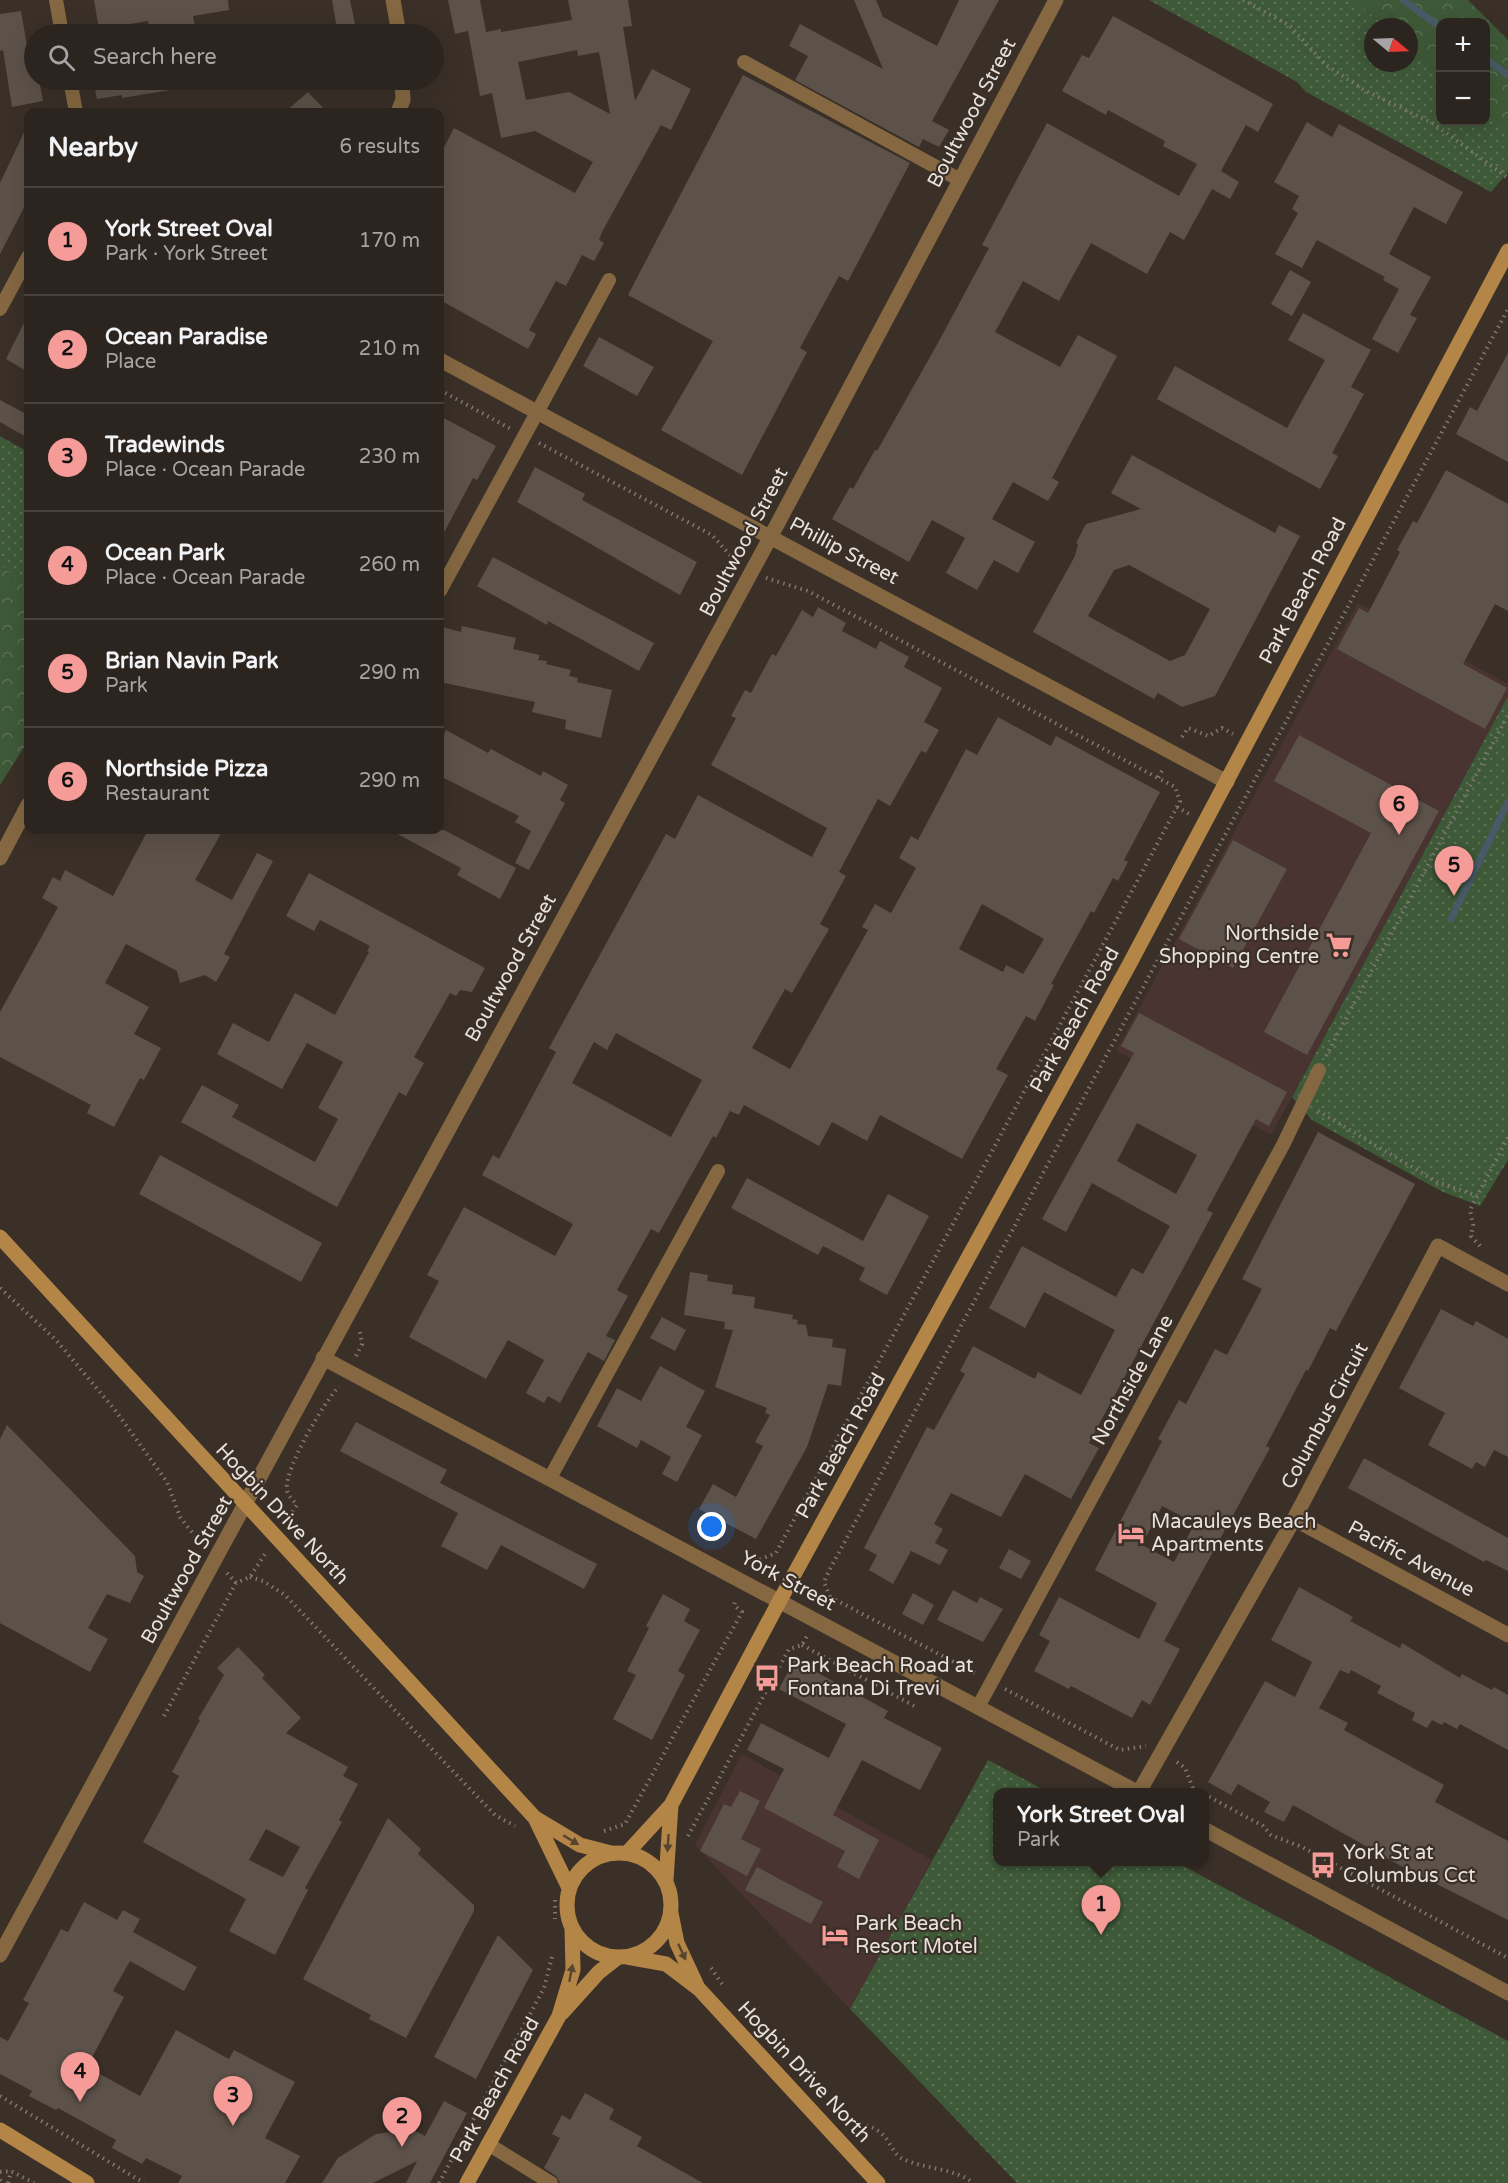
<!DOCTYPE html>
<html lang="en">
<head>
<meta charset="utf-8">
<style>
  :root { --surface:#2c241e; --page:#38302b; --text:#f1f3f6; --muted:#a6a4a4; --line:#48413c; --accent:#f59b98 }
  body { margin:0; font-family:"Varela Round",sans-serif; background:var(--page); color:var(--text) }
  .controls { position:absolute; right:18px; top:18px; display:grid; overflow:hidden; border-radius:12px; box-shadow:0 6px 24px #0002 }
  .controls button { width:54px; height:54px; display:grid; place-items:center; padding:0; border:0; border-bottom:2px solid var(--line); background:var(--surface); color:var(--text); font:30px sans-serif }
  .compass { position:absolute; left:1364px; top:18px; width:54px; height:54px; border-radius:50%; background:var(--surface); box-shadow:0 6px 24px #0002; rotate:109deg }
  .you { position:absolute; left:712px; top:1527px; width:21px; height:21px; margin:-15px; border:4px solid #fff; border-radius:50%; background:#1a73e8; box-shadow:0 0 0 9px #1a73e833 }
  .badge { display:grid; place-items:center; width:39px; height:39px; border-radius:50%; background:var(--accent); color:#111; font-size:20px; font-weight:700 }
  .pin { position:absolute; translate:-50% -50px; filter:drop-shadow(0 2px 3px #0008) }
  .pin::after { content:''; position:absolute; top:32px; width:21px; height:18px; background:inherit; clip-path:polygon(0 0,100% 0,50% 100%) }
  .popup { position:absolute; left:993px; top:1788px; width:216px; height:78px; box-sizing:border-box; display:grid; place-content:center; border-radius:12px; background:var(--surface); filter:drop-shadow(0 2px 4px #0005); font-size:20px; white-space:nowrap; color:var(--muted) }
  .popup b { font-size:22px; color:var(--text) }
  .popup::after { content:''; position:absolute; left:50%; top:100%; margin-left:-12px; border:12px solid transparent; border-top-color:var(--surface) }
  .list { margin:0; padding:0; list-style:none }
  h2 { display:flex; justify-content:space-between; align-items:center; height:78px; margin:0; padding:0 24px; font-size:26px }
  h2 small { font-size:20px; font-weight:400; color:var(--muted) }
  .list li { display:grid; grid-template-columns:39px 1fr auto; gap:18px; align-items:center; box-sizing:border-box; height:108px; padding:0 24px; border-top:2px solid var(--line) }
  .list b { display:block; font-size:22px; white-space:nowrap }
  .list p { margin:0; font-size:20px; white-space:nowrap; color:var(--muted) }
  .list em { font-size:20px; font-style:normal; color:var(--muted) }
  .icon { flex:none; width:33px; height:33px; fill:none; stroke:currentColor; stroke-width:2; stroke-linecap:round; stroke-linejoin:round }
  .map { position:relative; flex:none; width:1508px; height:2183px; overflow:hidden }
  .search { position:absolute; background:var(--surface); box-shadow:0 6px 24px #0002; left:24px; top:24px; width:420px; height:66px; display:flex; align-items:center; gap:15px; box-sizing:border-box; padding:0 21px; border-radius:33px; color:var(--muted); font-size:22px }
  .panel { position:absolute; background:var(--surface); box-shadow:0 6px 24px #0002; left:24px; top:108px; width:420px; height:726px; border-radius:12px }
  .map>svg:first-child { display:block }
  .commercial { fill:#493431 }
  .forest { fill:url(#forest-crowns) }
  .park { fill:url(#park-dots) }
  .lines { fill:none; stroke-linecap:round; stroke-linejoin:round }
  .stream { stroke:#495a66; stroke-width:7 }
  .building { fill:#5d5249; fill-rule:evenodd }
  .path { stroke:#807771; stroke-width:4; stroke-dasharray:1.5 4.5; stroke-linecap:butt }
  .lane { stroke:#856842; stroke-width:14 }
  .street { stroke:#856842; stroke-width:15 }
  .secondary { stroke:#b38546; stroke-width:15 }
  .oneway { fill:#584530 }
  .labels { text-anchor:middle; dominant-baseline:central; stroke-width:4.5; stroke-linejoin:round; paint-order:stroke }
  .street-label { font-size:20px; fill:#e8e1dc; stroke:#3a3028 }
  .poi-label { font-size:20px; fill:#e8e1dc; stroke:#3a3028; text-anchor:start }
</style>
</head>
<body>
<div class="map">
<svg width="1508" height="2183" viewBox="0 0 1508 2183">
  <defs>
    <pattern id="forest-crowns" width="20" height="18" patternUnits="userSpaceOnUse" patternTransform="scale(1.5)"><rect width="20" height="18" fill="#3e5938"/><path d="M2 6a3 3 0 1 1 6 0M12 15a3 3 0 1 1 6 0" fill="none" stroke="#5a7154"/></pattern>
    <pattern id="park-dots" width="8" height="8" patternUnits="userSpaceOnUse" patternTransform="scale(1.5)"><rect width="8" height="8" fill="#3e5938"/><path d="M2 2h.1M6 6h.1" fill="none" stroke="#5a7154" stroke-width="1.8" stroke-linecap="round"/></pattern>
  </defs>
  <rect width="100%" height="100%" fill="#3a3028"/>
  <path class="commercial" d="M1358,603L1508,684V696L1271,1135L1116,1051Z
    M742,1754L932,1860L850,2009L695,1845Z"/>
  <path class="forest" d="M1354,0H1468L1508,40V129L1486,110V22H1440V73L1409,46V27H1386Z
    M0,564L28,591V741L0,785Z"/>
  <path class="park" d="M1149,0H1354L1386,27H1373V63H1409V46L1440,73V122H1486V110L1508,129V172L1491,192L1306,92L1297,82Z
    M0,436L28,452V591L0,564Z
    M1508,696V1160L1480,1206L1443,1192L1312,1120L1292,1097Z
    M988,1760L1048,1792H998V1862H1176L1508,2041V2183H1017L850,2009Z"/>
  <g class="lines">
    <path class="stream" d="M1403,0L1440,27
      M1486,59L1508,75
      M1451,919L1508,802"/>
  </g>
  <path class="building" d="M94,0H228L229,10L193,16L195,27L150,34L148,21L99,29Z
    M332,0H350L357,34H338Z
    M448,0H480L486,32L501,29V32L572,20L568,0H628L632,26L623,27L635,101L652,69L691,89L671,130L661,125L602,232L599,240L604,243L594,261L582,255L566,286L556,281L529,330L536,334L528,349L440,300V155L454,128L575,193L593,162L535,131L501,138L492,93L480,96L468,31L455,34ZM577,50L578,56L599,52L610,114L569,92L526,100L518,62Z
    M854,0H876L883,17L937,46L959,0H999L932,121L949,130L939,147L923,139L919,147L795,80L808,56L789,46L800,24L883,69Z
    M21,11L27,46L34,44V80H39L43,101L12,107L3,50L0,51V14Z
    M1113,16L1273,104L1258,132L1246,125L1221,171L1239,182L1230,199L1212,189L1184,240L1170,232L1147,274L1091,243L1059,301L1023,281L995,332L1060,367L1078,335L1117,356L1052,478L1059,482L1048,501L1013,482L992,519L1035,542L1018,573L994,560L977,590L946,573L965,538L932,520L909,562L832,519L850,487L853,489L875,450L877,451L939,341L989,248L982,245L1047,123L1179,196L1197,164L1163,146L1165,141L1108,110L1106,115L1062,91L1082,55L1089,58Z
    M743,75L910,163L848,281L839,276L800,348L807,352L742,475L661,430L713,341L628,295Z
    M93,80H176L177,89L122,98V95L97,99Z
    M308,92L327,112H285Z
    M1307,122L1332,137L1339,124L1463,192L1446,224L1414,207L1389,254L1431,277L1410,315L1417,318L1398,353L1372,339L1399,289L1383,280L1385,277L1317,240L1302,268L1275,254L1298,213L1292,209L1299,196L1274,182Z
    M28,124V200L0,254V183Z
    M1290,270L1311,282L1292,316L1271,304Z
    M1303,313L1371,350L1351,387L1364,394L1332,453L1338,456L1320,489L1157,399L1175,366L1287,428L1325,360L1288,340Z
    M28,315V372L6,359Z
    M599,337L654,367L637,396L583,366Z
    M1508,353V462L1456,434L1470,407L1477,411Z
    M0,400L28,415V438L0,422Z
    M440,416L496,446L477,480L473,478L440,540Z
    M1132,455L1275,533L1279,525L1300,536L1215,696L1182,707L1158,693L1154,699L1033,632L1075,556L1078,544L1076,543L1086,524L1141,509L1111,493ZM1129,565L1210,609L1185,655L1170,661L1088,616L1114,570Z
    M535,467L585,494L582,500L697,562L680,595L517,502Z
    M1446,470L1508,504V611L1495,604L1463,664L1507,688L1485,729L1337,649L1359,608L1368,613L1400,552L1397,550L1413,521L1417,523Z
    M493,557L654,643L639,671L548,621L547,625L477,586Z
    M818,607L846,623L842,631L876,649L880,641L909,657L904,667L942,688L924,722L939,730L926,753L921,751L890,806L878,799L839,872L846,876L820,924L829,929L792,993L785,989L752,1048L790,1069L868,930L862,927L875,904L891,913L916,868L899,858L911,836L918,840L966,749L977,755L998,717L1051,746L1056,736L1160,792L1124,860L1128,862L1118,881L1113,878L1094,913L1091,911L1051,984L1054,985L1035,1021L1026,1016L996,1069L1008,1075L962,1159L880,1115L867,1141L832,1122L819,1146L744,1105L739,1115L730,1111L716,1138L713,1136L659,1233L651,1229L617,1290L628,1296L606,1336L615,1340L604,1361L588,1352L560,1403L548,1396L544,1403L526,1393L544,1360L508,1340L486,1379L409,1337L439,1281L427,1275L464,1207L555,1256L573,1224L482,1175L493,1155L499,1159L556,1052L549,1048L666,834L675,839L698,795L812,857L827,828L711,765L736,718L731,716L745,690L751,693L772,654L776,656L802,610L813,617ZM982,904L1044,939L1023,974L1006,965L1003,972L959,949ZM616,1033L702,1080L671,1137L572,1083L594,1042L607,1050Z
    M462,626L516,638L513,649L540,655L538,660L547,661L546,664L571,670L569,676L578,678L577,682L612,690L601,738L565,729L566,720L532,712L535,702L440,682V640L442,627L461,632Z
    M446,730L488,753L491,749L541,776L543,771L568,785L560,800L565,803L529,870L515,863L531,831L515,822L519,816L440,776V744Z
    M1299,735L1439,811L1307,1055L1264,1032L1371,833L1274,781Z
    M148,830H223L195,880L232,900L257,853L273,861L224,954L230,957L216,982L205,975L180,983L177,971L126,944L105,983L149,1007L134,1034L161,1048L144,1080L140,1078L114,1127L87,1113L91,1105L0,1057V1012L58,907L42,898L53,877L60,881L65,870L113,896Z
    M390,830H444L516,868L500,899L457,875L461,868Z
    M1233,840L1287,869L1233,968L1179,939Z
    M309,873L485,968L472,992L460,990L456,996L450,993L414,1057L424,1063L406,1096L399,1092L337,1207L181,1122L202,1085L239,1105L232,1117L315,1162L338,1119L318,1108L343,1062L307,1043L282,1089L217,1054L233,1023L269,1042L295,993L335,1015L369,952L367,951L370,946L320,920L314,931L286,916Z
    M1139,1013L1287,1092L1269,1126L1256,1119L1207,1210L1213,1213L1089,1443L1099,1448L1071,1499L1025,1474L1001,1517L951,1493L934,1524L943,1529L935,1543L948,1550L940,1565L911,1551L893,1584L869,1570L877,1555L864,1548L927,1427L934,1430L965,1374L960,1371L973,1346L1035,1379L1038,1372L1081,1395L1115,1330L1044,1292L1025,1328L989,1308L1022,1246L1116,1297L1132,1268L1143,1274L1170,1226L1092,1183L1066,1232L1042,1219L1134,1053L1121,1046ZM1137,1123L1197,1155L1176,1194L1117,1161Z
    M1318,1132L1415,1184L1336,1331L1330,1328L1308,1371L1306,1370L1266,1446L1270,1448L1164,1641L1180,1649L1150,1705L1142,1700L1132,1718L1071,1686L1069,1689L1034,1671L1050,1641L1039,1635L1059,1597L1139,1639L1157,1603L1095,1570L1162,1441L1158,1439L1179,1400L1186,1404L1215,1349L1227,1355L1262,1289L1242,1279ZM1162,1506L1195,1523L1174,1562L1142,1545Z
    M160,1155L322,1243L301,1282L139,1194Z
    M747,1178L863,1241L888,1194L929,1216L887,1295L859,1280L865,1268L823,1246L818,1255L731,1208Z
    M690,1272L708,1275L707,1281L733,1285L732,1294L755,1297L754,1308L793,1315L792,1319L798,1320L797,1324L806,1325L808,1336L833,1339L832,1347L846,1349L841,1386L828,1384L807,1447L756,1539L699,1509L713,1484L736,1497L763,1446L755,1442L770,1415L765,1413L767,1408L715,1387L733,1330L724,1329L725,1322L684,1315Z
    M1441,1309L1473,1326L1476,1321L1508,1339V1457L1494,1450L1485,1467L1476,1462L1472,1469L1428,1445L1445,1413L1399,1388Z
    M662,1317L686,1330L675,1351L650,1338Z
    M660,1366L705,1391L686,1427L702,1435L677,1482L662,1474L671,1457L641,1440L637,1448L597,1426L617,1388L641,1401Z
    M356,1422L447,1470L440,1483L597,1564L584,1589L501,1545L487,1570L441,1546L458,1513L340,1451Z
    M7,1425L135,1556L137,1572L144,1576L130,1603L107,1594L88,1628L108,1639L90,1672L0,1623V1439Z
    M1364,1458L1508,1538V1571L1486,1560L1484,1562L1348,1488Z
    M1009,1549L1031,1561L1021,1579L999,1568Z
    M1299,1587L1353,1617L1350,1621L1400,1648L1402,1643L1460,1678L1462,1674L1492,1690L1494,1687L1508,1695V1750L1460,1724L1457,1729L1444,1722L1442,1725L1432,1720L1427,1728L1412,1720L1415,1713L1377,1693L1381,1686L1351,1670L1349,1674L1340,1670L1319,1708L1348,1723L1344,1730L1444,1785L1435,1802L1508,1841V1920L1401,1866L1293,1805L1284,1822L1264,1812L1270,1802L1238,1784L1231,1795L1208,1782L1265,1681L1295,1697L1312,1662L1271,1640Z
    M953,1590L977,1603L980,1597L1003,1609L983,1642L937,1620Z
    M913,1593L934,1605L923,1625L902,1614Z
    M663,1594L690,1609L684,1621L700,1630L678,1671L685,1675L652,1740L613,1719L636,1675L627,1671L649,1628L646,1626Z
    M238,1647L265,1675L262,1678L301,1718L286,1733L348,1767L343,1776L358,1784L339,1820L342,1822L305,1888L308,1890L275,1955L229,1931L246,1899L143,1842L179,1776L172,1772L200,1720L198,1719L224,1675L217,1668ZM266,1829L300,1847L283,1877L249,1860Z
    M794,1660L888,1711L884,1718L942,1748L920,1790L862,1760L833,1815L879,1840L859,1879L837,1867L845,1851L764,1808L784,1769L747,1750L761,1723L829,1758L846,1724L779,1689Z
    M740,1791L760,1801L741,1839L761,1849L747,1876L700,1851L724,1804L731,1807Z
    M388,1818L421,1849L418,1854L474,1905V1911L406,2038L369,2019L371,2015L303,1979Z
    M757,1867L823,1902L811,1924L745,1890Z
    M84,1902L117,1920L123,1910L140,1919L133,1932L197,1967L184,1991L130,1961L113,1991L124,1997L87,2067L140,2096L176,2030L229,2059L234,2050L295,2082L265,2138L300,2156L285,2183H178L182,2176L146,2158L142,2164L112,2148L116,2140L58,2108L56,2110L29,2096L32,2091L0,2074V2037L8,2041L29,2003L23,2000L61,1929L68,1932Z
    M498,1935L533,1970L476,2079L434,2057Z
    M585,2093L614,2109L609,2119L642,2137L637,2146L703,2183H560L556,2176L544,2168L560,2138L552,2134L562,2115L570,2120Z
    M444,2101L467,2113L430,2183H406L417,2161L373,2183H322L338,2158L376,2134L412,2129L425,2136Z"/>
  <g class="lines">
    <path class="path" d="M1243,0L1289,25L1326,65L1364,90L1434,124L1508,178
      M440,390L511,429
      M539,443L712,535L738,564
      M766,578L808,591L1158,778
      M1182,737L1188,728L1208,736L1222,728L1233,734
      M1177,807L1189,814
      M1326,1056L1508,715
      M1318,1111L1437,1182L1477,1196
      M1480,1246L1471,1236L1473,1225L1470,1210L1508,1137
      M0,1288L56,1340L115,1410L167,1482L180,1517L202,1545
      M356,1356L362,1344L360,1332
      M286,1522L297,1505C293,1500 288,1496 287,1490C284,1468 324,1403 339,1386
      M752,1568L756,1561L776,1553L1177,807L1180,801L1175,787L1158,778L1164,767
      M227,1573L236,1583
      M250,1577L263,1581L285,1595L469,1788L495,1815L515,1826
      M830,1597L977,1674
      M824,1607L830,1597L824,1582L829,1571L1508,309
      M802,1645L918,1708
      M1005,1689L1120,1750L1146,1746
      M164,1716L236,1583L250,1577L267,1551
      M1177,1762L1185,1768L1193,1788L1201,1792
      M1204,1794L1263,1826L1271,1835L1302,1847L1508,1958
      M604,1831L625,1824L742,1612L734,1605L736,1599
      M688,1836L789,1649L802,1645L807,1636
      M555,1900V1919
      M711,1968L722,1984
      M0,2096L144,2183
      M844,2117C856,2124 872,2124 882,2134C890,2141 893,2154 903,2159C924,2169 955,2168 973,2183
      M0,2172L11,2171L34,2183
      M0,2180L3,2183
      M8,2183L11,2171
      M439,2183L544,1988L553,1953"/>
    <path class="lane" d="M56,0L62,34
      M744,62L960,180
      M70,80L76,112
      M0,309L28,257
      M440,591L609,280
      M550,1478L718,1171
      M978,1707L1283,1145L1319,1070
      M488,2144L551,2183"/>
    <path class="street" d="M393,0L399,34
      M398,112L403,100L402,80
      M440,360L1227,782
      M0,858L28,805
      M323,1358L1137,1792
      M1294,1519L1508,1635
      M1139,1792L1294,1519L1438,1246L1508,1284
      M1204,1829L1508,1993
      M0,1955L771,536L1056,0"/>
    <path class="secondary" d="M0,1237L535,1818L569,1888
      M535,1818L580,1845L611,1853
      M567 1905a52 52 0 1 1 104 0a52 52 0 1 1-104 0Z
      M627,1853L671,1805L780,1600L1129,965L1508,251
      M666,1880L671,1805
      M671,1913L677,1943L697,1986
      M627,1957L666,1964L699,1989L878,2183
      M562,2013L599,1972L617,1958
      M0,2130L87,2183
      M467,2183L559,2016L573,1970L572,1928"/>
  </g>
  <defs><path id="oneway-solid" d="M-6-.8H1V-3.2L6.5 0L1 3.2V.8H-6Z" transform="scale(1.5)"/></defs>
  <g class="oneway">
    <use href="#oneway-solid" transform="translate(571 1840) rotate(31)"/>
    <use href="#oneway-solid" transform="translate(668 1843) rotate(94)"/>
    <use href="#oneway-solid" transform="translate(682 1952) rotate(65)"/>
    <use href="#oneway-solid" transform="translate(571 1973) rotate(-79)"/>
  </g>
  <defs>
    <g id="supermarket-bare" transform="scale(2.07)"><path d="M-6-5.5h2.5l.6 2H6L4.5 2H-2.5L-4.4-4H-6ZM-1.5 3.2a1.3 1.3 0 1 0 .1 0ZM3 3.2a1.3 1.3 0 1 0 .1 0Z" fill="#f59b98" stroke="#3a3028" stroke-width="2.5" paint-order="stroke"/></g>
    <g id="hotel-bare" transform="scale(2.07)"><path d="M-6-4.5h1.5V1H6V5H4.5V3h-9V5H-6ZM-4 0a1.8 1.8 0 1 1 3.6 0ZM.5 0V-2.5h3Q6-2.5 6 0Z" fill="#f59b98" stroke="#3a3028" stroke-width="2.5" paint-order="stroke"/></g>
    <g id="bus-bare" transform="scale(2.07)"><path d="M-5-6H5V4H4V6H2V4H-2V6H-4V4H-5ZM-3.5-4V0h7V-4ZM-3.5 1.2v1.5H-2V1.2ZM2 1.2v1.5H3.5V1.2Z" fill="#f59b98" stroke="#3a3028" stroke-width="2.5" paint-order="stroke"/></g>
  </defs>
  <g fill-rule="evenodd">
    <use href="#supermarket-bare" x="1339" y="945"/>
    <use href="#hotel-bare" x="1131" y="1533"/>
    <use href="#bus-bare" x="767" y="1678"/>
    <use href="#bus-bare" x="1323" y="1865"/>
    <use href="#hotel-bare" x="835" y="1935"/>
  </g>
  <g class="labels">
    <g class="street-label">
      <text transform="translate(972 113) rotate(-62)">Boultwood Street</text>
      <text transform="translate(744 542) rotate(-62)">Boultwood Street</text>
      <text transform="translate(844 551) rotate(28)">Phillip Street</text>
      <text transform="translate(1303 591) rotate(-62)">Park Beach Road</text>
      <text transform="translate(511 968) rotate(-61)">Boultwood Street</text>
      <text transform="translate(1075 1020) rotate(-61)">Park Beach Road</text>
      <text transform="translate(1133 1380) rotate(-61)">Northside Lane</text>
      <text transform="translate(1325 1416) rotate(-62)">Columbus Circuit</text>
      <text transform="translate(841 1446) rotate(-61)">Park Beach Road</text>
      <text transform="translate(282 1514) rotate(47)">Hogbin Drive North</text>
      <text transform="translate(1411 1559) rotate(28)">Pacific Avenue</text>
      <text transform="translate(187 1570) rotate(-61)">Boultwood Street</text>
      <text transform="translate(788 1581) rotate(28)">York Street</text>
      <text transform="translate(804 2072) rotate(47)">Hogbin Drive North</text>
      <text transform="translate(495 2090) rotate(-61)">Park Beach Road</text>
    </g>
    <g class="poi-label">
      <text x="1319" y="934" text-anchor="end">Northside<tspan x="1319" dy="23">Shopping Centre</tspan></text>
      <text x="1151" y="1522">Macauleys Beach<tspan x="1151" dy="23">Apartments</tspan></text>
      <text x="787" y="1666">Park Beach Road at<tspan x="787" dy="23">Fontana Di Trevi</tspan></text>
      <text x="1343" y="1853">York St at<tspan x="1343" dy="23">Columbus Cct</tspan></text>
      <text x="855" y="1924">Park Beach<tspan x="855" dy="23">Resort Motel</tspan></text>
    </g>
  </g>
</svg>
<div class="controls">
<button>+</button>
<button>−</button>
</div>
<svg class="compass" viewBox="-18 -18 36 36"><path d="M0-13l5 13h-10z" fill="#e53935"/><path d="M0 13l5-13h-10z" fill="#a6a4a4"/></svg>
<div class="you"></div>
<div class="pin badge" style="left:1101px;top:1935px">1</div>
<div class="popup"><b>York Street Oval</b>Park</div>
<div class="pin badge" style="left:402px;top:2147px">2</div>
<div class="pin badge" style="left:233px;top:2126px">3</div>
<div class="pin badge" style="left:80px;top:2102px">4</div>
<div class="pin badge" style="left:1454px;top:896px">5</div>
<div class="pin badge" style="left:1399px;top:835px">6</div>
<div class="search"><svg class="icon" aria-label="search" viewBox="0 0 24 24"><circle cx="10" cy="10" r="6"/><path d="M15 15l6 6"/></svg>Search here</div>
<section class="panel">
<h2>Nearby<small>6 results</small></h2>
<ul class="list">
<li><span class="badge">1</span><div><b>York Street Oval</b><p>Park · York Street</p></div><em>170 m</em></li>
<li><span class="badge">2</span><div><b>Ocean Paradise</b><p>Place</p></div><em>210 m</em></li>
<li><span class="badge">3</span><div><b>Tradewinds</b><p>Place · Ocean Parade</p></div><em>230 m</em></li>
<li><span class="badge">4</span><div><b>Ocean Park</b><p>Place · Ocean Parade</p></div><em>260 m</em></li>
<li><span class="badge">5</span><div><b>Brian Navin Park</b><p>Park</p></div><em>290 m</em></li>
<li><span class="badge">6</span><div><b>Northside Pizza</b><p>Restaurant</p></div><em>290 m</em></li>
</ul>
</section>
</div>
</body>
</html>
